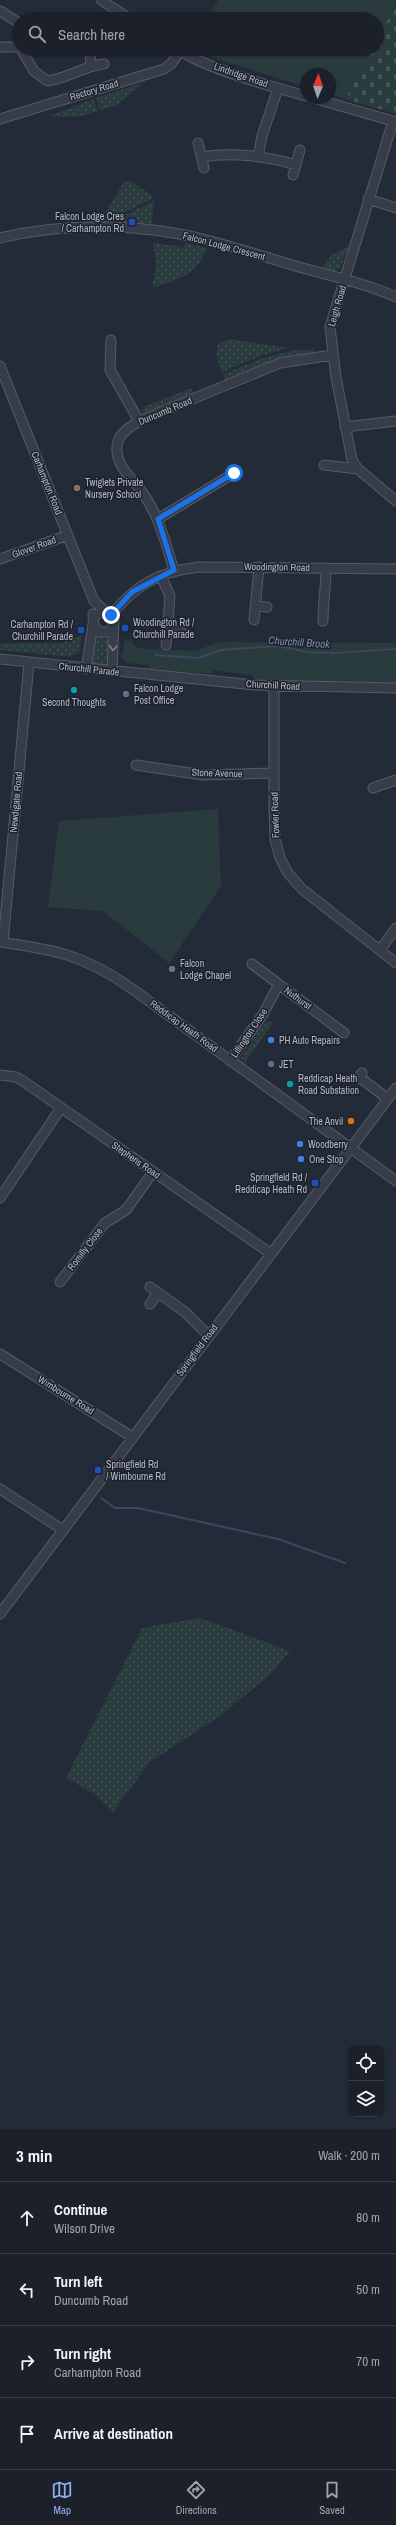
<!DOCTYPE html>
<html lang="en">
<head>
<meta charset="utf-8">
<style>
  :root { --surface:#1b202a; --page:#242832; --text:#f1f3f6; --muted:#a0a3a8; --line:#393e47; --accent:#8faaed }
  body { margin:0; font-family:"Archivo Narrow",sans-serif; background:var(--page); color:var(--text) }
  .controls { position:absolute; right:12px; bottom:12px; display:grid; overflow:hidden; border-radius:8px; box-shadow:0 1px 3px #0004 }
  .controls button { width:36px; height:36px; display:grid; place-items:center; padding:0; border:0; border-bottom:1px solid var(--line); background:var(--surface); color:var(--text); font:20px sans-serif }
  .compass { position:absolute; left:300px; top:68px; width:36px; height:36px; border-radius:50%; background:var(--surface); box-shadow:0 1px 3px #0004; rotate:2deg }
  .stop { position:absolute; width:12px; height:12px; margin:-9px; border:3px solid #1a73e8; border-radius:50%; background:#fff }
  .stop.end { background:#1a73e8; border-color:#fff; box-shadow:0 1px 4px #0008 }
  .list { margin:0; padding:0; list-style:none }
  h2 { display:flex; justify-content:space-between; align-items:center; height:52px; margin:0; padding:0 16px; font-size:17px }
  h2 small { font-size:13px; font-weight:400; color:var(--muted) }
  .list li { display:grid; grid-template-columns:26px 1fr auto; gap:12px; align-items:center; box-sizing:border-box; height:72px; padding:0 16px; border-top:1px solid var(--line) }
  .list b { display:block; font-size:15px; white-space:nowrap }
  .list p { margin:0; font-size:13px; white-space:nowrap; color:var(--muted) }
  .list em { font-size:13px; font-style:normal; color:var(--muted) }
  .icon { flex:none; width:22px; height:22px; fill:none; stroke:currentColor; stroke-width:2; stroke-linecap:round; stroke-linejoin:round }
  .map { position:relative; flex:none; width:396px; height:2129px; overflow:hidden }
  .search { position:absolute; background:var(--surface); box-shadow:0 1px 3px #0004; left:12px; right:12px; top:12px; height:44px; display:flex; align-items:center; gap:10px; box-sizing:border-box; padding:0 14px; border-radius:22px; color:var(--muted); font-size:15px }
  .sheet { height:340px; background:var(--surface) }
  nav { display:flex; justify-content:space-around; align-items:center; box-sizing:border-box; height:56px; border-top:1px solid var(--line); background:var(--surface); font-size:11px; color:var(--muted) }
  nav a { display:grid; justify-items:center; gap:2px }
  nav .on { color:var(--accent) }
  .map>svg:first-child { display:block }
  .grass { fill:url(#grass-dots) }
  .cemetery { fill:url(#cemetery-stones) }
  .park { fill:#2a3b3d }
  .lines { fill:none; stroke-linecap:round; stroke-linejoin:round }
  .stream { stroke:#3b475f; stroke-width:2 }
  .street-casing { stroke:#555b66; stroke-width:11 }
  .street { stroke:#373d48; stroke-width:9 }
  .oneway { stroke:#7b818c }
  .route { stroke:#1a73e8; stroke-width:5 }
  .transit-dot { fill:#1a4fb4; stroke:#1d222d; stroke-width:1.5 }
  .education-dot { fill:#8d6e63; stroke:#1d222d; stroke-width:1.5 }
  .culture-dot { fill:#0f9aa8; stroke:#1d222d; stroke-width:1.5 }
  .service-dot { fill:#5c6f8a; stroke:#1d222d; stroke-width:1.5 }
  .worship-dot { fill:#6b7280; stroke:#1d222d; stroke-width:1.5 }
  .shop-dot { fill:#3f7fe0; stroke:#1d222d; stroke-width:1.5 }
  .food-dot { fill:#e8710a; stroke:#1d222d; stroke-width:1.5 }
  .labels { text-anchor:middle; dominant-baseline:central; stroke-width:3; stroke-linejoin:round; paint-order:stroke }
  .street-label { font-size:10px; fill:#b2b8c4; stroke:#1d222d }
  .poi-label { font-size:10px; fill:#b2b8c4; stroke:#1d222d; text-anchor:start }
  .water-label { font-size:11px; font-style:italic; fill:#7d8caa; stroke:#1d222d }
</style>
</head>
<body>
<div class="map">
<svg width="396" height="2129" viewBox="0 0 396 2129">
  <defs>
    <pattern id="grass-dots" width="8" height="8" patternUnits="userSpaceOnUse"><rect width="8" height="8" fill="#2a3b3d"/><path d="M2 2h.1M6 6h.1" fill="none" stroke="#465557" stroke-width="1.8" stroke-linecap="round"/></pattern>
    <pattern id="cemetery-stones" width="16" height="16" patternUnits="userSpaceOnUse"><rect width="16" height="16" fill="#2a3b3d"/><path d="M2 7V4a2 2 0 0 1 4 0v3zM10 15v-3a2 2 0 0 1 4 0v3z" fill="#465557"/></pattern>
  </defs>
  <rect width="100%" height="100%" fill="#242b38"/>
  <path class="grass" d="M145,82L117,105L100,110L96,98Z
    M93,99L98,111L79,117L49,116Z
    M130,181L152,195L153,198L108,221H100L124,182Z
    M154,201L152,224L113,221Z
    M153,243L183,247L186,243L207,248C195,277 180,278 152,288L156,264Z
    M349,246L340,268L334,271L322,267L332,255Z
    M229,339L289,348L263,355L222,372L216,356L218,344Z
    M295,350H314L315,353L288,357L225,381L223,374L263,358Z
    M191,388L194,395L145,415L142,412L143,407Z
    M82,635L80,651L71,657L0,650V643H62Z
    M97,637L110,640L106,664L101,665L94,663L92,658L94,638Z
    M266,1021L273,1023L245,1063L241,1059L243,1054Z
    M200,1618L290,1651L269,1676L220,1716L150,1762L113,1812L93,1793L66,1778L142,1628Z"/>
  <path class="cemetery" d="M396,4V114L345,99L372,49H377V40Z"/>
  <path class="park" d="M218,0H396V4L377,40V19H208Z
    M193,49H372L345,99L330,94V74H306V87L202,54Z
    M124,641H132L137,648L195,651L219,642L396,643V683H307L253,680L252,675L214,670L213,674L149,669V665L126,663L120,655L123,653Z
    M218,809L221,886L169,963L103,911L48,907L59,821Z"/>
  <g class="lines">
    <path class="stream" d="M155,655L198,658L221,650L278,646L307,652L335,653L396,649
      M101,1498L115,1508H138L278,1539L345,1563"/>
    <g class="street-casing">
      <path id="street" d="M101,0L130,19
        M0,11L19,23
        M0,47H19
        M21,49L34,71L47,81C67,79 83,66 104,64
        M177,49C210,70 267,85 306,96
        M90,53L91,65
        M313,98L396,122
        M0,119L164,69L171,64L180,51
        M393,121L330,327L336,377L352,460L358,469L396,501
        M198,143L204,168
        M202,157C232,152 267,156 296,165
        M258,157L262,136L278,88
        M293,175L300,150
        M368,199L396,208
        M0,238C67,222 144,223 210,241C238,248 265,257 292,265C326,275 363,282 396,297
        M111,340L110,370L139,421
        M0,366L94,601L107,613
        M345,427L396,421
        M324,465L358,469
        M158,519L234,473
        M0,559L68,535
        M174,570C165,541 158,512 139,488C130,476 116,465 117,448C117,434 129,428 139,421L280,363L332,355
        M161,576L170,596L166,645
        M255,606L267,607
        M93,614L94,626L99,632H109L114,624
        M111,615C137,584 158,572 199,567L396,569
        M93,619C99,610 109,610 114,620L112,671
        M254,620L259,567
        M323,621C323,603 326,586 326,568
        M168,630L182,632
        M0,659L254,685L396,688
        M86,669L93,624
        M274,687V809L275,839L280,858L288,873L302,889L396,963
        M136,765L203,775L274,773
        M373,788L396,780
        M0,942C56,950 84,955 131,988L396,1181
        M3,942L29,663
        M380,950L396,928
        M252,964L344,1033
        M230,1061L263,1014L279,984
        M362,1073L359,1077L388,1099
        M0,1075L16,1077L23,1081L270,1253
        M0,1198L61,1108
        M60,1282L105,1223L126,1210L153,1172
        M150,1287L185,1312L208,1335
        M150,1304L158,1293
        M0,1354L132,1437
        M0,1489L63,1530
        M0,1614L396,1088"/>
    </g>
    <use href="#street" class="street"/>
  </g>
  <defs><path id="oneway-chevron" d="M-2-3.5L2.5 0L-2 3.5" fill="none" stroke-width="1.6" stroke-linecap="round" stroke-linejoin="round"/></defs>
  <use class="oneway" href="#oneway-chevron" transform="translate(113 648) rotate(93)"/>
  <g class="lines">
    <path class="route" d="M111,615L132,592L174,570L158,519L234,473"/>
  </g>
  <g class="transit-dot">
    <rect x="128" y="218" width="8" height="8" rx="2"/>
    <rect x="121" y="624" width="8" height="8" rx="2"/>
    <rect x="77" y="626" width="8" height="8" rx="2"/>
    <rect x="311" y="1179" width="8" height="8" rx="2"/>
    <rect x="94" y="1466" width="8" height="8" rx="2"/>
  </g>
  <circle class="education-dot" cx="77" cy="488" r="4"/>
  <g class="culture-dot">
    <circle cx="74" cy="690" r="4"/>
    <circle cx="290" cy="1084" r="4"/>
  </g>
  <g class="service-dot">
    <circle cx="126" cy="694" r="4"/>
    <circle cx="271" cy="1064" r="4"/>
  </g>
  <circle class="worship-dot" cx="172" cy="969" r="4"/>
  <g class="shop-dot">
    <circle cx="271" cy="1040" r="4"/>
    <circle cx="300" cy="1144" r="4"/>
    <circle cx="301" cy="1159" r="4"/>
  </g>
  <circle class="food-dot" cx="351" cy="1121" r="4"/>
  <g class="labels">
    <g class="street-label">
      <text transform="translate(241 75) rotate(19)">Lindridge Road</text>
      <text transform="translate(94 90) rotate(-17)">Rectory Road</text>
      <text transform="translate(224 246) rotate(15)">Falcon Lodge Crescent</text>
      <text transform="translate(337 306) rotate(-74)">Leigh Road</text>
      <text transform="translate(165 411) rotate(-23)">Duncumb Road</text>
      <text transform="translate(47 483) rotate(68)">Carhampton Road</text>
      <text transform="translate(34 547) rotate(-20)">Glover Road</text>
      <text transform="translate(277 567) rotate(1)">Woodington Road</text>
      <text transform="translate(89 669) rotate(6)">Churchill Parade</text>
      <text transform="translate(273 685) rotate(3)">Churchill Road</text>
      <text transform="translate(217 773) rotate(2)">Stone Avenue</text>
      <text transform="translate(16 802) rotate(-85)">Newdigate Road</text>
      <text transform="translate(275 815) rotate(-92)">Fowler Road</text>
      <text transform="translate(298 998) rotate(37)">Nuthurst</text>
      <text transform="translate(184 1026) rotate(36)">Reddicap Heath Road</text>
      <text transform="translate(249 1033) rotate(-56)">Lillington Close</text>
      <text transform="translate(136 1160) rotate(35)">Stephens Road</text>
      <text transform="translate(85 1249) rotate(-53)">Romilly Close</text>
      <text transform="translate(197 1350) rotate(-53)">Springfield Road</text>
      <text transform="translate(66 1395) rotate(32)">Wimbourne Road</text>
    </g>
    <g class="poi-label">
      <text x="124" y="216" text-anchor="end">Falcon Lodge Cres<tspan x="124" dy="12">/ Carhampton Rd</tspan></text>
      <text x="85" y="482">Twiglets Private<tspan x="85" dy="12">Nursery School</tspan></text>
      <text x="133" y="622">Woodington Rd /<tspan x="133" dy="12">Churchill Parade</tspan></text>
      <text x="73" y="624" text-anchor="end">Carhampton Rd /<tspan x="73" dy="12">Churchill Parade</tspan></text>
      <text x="134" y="688">Falcon Lodge<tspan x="134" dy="12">Post Office</tspan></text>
      <text x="74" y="702" text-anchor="middle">Second Thoughts</text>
      <text x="180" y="963">Falcon<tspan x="180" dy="12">Lodge Chapel</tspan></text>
      <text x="279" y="1040">PH Auto Repairs</text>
      <text x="279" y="1064">JET</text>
      <text x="298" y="1078">Reddicap Heath<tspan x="298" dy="12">Road Substation</tspan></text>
      <text x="343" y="1121" text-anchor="end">The Anvil</text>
      <text x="308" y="1144">Woodberry</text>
      <text x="309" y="1159">One Stop</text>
      <text x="307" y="1177" text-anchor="end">Springfield Rd /<tspan x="307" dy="12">Reddicap Heath Rd</tspan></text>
      <text x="106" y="1464">Springfield Rd<tspan x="106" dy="12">/ Wimbourne Rd</tspan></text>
    </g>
    <g class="water-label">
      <text transform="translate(299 642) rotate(4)">Churchill Brook</text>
    </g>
  </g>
</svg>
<div class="controls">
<button><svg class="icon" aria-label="locate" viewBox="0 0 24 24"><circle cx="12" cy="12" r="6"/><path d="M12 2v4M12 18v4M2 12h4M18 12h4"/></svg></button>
<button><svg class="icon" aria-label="layers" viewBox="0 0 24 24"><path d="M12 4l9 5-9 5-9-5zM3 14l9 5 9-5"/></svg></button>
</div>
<svg class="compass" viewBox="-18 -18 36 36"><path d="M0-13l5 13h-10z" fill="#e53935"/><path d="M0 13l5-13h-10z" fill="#a0a3a8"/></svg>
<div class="stop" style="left:234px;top:473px"></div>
<div class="stop end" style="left:111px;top:615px"></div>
<div class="search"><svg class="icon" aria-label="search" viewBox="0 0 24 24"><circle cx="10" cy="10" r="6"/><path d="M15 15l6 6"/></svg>Search here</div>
</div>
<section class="sheet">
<h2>3 min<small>Walk · 200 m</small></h2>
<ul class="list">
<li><svg class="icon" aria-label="ahead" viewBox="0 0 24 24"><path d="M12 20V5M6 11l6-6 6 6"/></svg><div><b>Continue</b><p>Wilson Drive</p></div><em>80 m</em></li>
<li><svg class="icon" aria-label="left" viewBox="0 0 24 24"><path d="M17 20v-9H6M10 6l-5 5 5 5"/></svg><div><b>Turn left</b><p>Duncumb Road</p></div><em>50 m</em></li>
<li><svg class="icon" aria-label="right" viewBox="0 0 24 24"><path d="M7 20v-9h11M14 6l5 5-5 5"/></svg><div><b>Turn right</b><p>Carhampton Road</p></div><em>70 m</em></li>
<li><svg class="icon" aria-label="arrive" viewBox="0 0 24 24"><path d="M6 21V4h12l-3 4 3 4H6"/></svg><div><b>Arrive at destination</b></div></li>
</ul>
</section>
<nav>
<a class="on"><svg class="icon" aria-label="map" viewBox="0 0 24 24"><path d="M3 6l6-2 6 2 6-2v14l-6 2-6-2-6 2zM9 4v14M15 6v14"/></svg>Map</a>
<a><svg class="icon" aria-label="directions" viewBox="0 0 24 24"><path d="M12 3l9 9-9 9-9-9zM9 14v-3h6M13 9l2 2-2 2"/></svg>Directions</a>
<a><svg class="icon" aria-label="saved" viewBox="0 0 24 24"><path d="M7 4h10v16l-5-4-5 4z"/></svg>Saved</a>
</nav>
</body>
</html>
